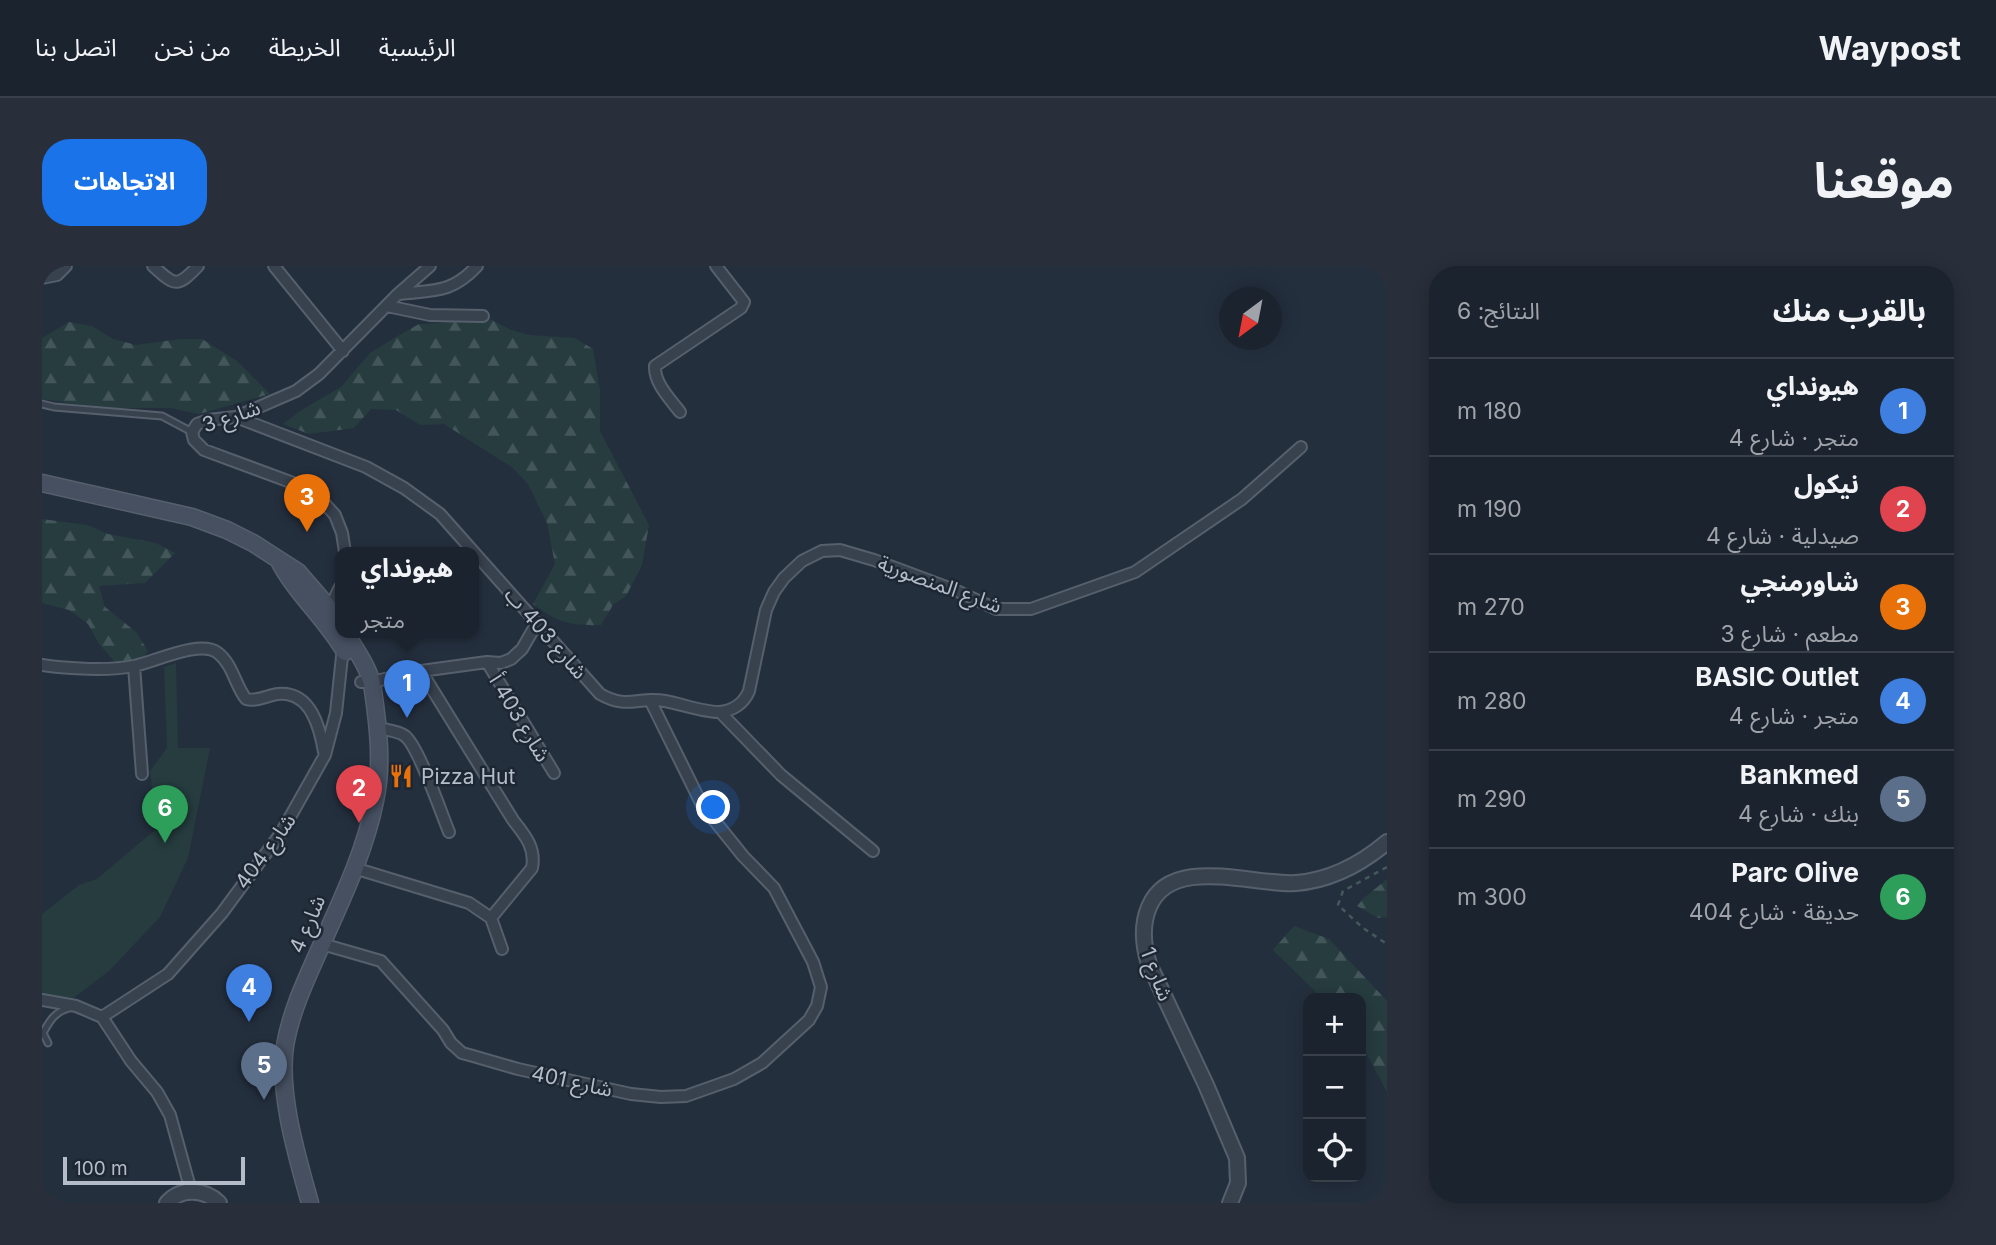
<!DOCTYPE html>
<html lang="ar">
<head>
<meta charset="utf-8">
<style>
  :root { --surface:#1b232e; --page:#282f3a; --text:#f1f3f6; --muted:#a0a4aa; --line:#39404a; --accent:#1a73e8 }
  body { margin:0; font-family:Inter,"Noto Sans Arabic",sans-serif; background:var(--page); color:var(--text); direction:rtl }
  .controls { position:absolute; right:21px; bottom:21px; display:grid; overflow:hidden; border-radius:14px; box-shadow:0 4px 18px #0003 }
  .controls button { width:63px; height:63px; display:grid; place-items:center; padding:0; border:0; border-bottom:2px solid var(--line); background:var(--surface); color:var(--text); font:35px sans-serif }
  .compass { position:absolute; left:1177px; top:21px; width:63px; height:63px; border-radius:50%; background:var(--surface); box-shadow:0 4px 18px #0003; rotate:212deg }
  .scale { position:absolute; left:21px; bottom:18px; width:182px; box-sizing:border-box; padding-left:7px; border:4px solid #b4bcc9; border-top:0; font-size:19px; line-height:24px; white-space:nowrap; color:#b4bcc9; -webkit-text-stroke:5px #1d2633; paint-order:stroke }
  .you { position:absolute; left:672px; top:542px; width:24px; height:24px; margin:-18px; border:5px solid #fff; border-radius:50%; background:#1a73e8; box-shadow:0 0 0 10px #1a73e833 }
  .badge { display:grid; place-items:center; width:46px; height:46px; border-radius:50%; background:var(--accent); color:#fff; font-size:23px; font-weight:700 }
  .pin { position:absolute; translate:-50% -58px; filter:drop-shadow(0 2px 4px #0008) }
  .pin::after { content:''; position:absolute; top:37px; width:24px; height:21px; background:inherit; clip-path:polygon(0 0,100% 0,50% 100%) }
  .popup { position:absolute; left:293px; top:281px; width:144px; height:91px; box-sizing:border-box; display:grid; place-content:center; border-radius:14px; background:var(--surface); filter:drop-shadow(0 2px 5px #0005); font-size:23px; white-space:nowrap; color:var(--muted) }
  .popup b { font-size:26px; color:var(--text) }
  .popup::after { content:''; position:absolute; left:50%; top:100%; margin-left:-14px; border:14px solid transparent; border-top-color:var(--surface) }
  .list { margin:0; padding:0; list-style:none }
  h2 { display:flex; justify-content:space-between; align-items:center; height:91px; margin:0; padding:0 28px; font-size:30px }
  h2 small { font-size:23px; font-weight:400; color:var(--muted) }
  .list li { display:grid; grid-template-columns:46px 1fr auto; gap:21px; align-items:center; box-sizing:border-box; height:98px; padding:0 28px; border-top:2px solid var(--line) }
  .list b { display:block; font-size:26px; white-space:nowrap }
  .list p { margin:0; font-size:23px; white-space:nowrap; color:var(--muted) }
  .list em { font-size:23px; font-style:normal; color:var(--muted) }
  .icon { flex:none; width:38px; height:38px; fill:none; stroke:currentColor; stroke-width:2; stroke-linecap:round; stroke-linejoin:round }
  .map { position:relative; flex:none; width:1345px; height:937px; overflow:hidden; direction:ltr; border-radius:28px }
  header { display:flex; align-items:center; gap:42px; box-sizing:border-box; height:98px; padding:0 35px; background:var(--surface); border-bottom:2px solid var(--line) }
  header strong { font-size:33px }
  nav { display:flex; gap:38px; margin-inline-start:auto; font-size:24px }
  .intro { display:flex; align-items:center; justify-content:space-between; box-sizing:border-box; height:168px; padding:0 42px }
  h1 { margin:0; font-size:49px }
  .button { padding:18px 32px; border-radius:28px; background:var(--accent); color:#fff; font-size:24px; font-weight:700 }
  main { display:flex; gap:42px; padding:0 42px }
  aside { flex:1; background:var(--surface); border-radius:28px; box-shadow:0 4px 18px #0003 }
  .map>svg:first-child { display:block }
  .green { fill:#263c3f }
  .forest { fill:url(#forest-firs) }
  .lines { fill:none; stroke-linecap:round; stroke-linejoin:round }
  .service-casing { stroke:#565f6c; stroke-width:9 }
  .minor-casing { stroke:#565f6c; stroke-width:14 }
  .tertiary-casing { stroke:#565f6c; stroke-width:18 }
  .secondary-casing { stroke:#565f6c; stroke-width:19 }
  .path { stroke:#44595c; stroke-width:2.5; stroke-dasharray:5 5; stroke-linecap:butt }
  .service { stroke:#38414e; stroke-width:5 }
  .minor { stroke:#38414e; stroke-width:10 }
  .tertiary { stroke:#38414e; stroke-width:14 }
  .secondary { stroke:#465061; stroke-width:16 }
  .labels { text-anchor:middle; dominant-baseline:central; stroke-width:5; stroke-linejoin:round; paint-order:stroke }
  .street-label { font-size:21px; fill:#b4bcc9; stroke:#1d2633 }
  .poi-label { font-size:21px; fill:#b4bcc9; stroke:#1d2633; text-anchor:start }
</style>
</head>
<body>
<header>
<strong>Waypost</strong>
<nav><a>الرئيسية</a><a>الخريطة</a><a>من نحن</a><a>اتصل بنا</a></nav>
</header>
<div class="intro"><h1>موقعنا</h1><a class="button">الاتجاهات</a></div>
<main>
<aside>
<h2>بالقرب منك<small>النتائج: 6</small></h2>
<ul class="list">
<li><span class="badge" style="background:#3f7fe0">1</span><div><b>هيونداي</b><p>متجر · شارع 4</p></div><em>180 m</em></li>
<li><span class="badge" style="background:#e0444e">2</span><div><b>نيكول</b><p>صيدلية · شارع 4</p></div><em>190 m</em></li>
<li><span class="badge" style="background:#e8710a">3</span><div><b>شاورمنجي</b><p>مطعم · شارع 3</p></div><em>270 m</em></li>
<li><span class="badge" style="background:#3f7fe0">4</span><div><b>BASIC Outlet</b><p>متجر · شارع 4</p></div><em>280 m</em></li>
<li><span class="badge" style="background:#5c6f8a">5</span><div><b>Bankmed</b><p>بنك · شارع 4</p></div><em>290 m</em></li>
<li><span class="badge" style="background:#2e9e5b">6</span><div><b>Parc Olive</b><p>حديقة · شارع 404</p></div><em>300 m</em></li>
</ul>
</aside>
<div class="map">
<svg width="1345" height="937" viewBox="0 0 1345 937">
  <defs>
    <pattern id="forest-firs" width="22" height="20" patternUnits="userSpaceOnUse" patternTransform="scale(1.75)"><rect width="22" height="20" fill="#263c3f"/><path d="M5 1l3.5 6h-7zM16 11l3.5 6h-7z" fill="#435659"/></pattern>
  </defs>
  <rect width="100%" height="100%" fill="#242f3e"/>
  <path class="green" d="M134,397L136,482H168L146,592L118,651L67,705L25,737L0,731V648L37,619L55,613L114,563L108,505L125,482L122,401Z"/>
  <path class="forest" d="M425,52L450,54L469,64L487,69L533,72L551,83L558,124V165L607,259L600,299L584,330L571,339L559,359C528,360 515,356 491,338L513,298L505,257L486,218L471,202L402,158L378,159L354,144L329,143L312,162L267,168L241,158L258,145L299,121L328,87L354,71L377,58L400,57Z
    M27,56L50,60L71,73L94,79L138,73H160L195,95L228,128L157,148L129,142H64L0,133V72Z
    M0,253L45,259L66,268L114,277L133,287L103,317L57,320L63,341L94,366L106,385L93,402L72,395L57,378L46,358L27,344L0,337Z
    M1345,613V651L1336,652L1315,640L1322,632Z
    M1252,660L1287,673L1345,735V826L1319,777V732H1280L1231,684Z"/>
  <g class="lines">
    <g class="service-casing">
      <path id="service" d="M0,138L12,141L120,150L150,166
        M6,777L1,767C8,754 13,746 27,742"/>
    </g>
    <g class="minor-casing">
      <path id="minor" d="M111,0C133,20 135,22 156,0
        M232,0L301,85
        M0,12L15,9L24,0
        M356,28C391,24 409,28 435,0
        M345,40L388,49L441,50
        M638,146C628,133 612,117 613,100L699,42L702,36L674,0
        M194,151L324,201L362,222L398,248L558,428C586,444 596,430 623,435C640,438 660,446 677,446C691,445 702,437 707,425L724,344L732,326L742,312L760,295L780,285L798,284L832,294L915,325L954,343H989L1093,306L1200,233L1259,181
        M303,286L300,267L293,249L270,224L162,184L152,174L150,166L155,158L166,154L194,151L254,125L277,108L356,28L388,0
        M286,346L298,321
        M445,396L512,507
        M0,399C25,403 68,405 92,400C113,396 158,373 176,387C191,399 193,419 204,433C215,436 226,429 236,428C269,425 278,462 282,486
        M92,400L100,508
        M379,405L471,554C483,569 494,582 490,602L449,652
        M319,416H329L379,405L445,396L459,397L469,393L480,383L495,357
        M678,446L739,509L831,585
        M336,462C344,464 357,465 363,470C377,481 399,547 407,566
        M312,602L427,637L449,652L460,683
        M280,678L339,695L401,764L409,777L420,787L431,790L476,803L589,828L619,831L644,830L692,813L720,797L767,754L775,740L779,721L771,696L732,622L701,590L660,539L608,434
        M0,734L34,740L60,751
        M60,751L126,708L180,647L239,567L283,489L294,447L301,381
        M60,751L89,795L115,826L128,849L149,925"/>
    </g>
    <g class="tertiary-casing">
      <path id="tertiary" d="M125,937C139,921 163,923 177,937
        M1188,937L1196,917L1195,892L1164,819L1107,698C1101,679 1099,660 1107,641C1129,588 1211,620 1254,617C1289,614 1319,598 1345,576"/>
    </g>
    <g class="secondary-casing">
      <path id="secondary" d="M0,217L150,251L185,264L211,277L256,306L288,343L298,359
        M237,295C255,329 284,353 303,386
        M268,937C255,890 236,828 243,780C249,744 265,712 279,680C300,633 323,585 333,535C341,499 336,459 331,424C329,404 313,383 303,366"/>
    </g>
    <path class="path" d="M1345,601L1301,625L1296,639L1321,662L1345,678"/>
    <use href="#service" class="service"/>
    <use href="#minor" class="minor"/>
    <use href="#tertiary" class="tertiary"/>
    <use href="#secondary" class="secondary"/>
  </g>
  <defs>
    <g id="restaurant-bare" transform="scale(1.89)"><path d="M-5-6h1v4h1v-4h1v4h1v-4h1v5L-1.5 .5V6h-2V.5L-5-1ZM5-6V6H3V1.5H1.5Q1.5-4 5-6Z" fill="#e8710a" stroke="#1d2633" stroke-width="2.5" paint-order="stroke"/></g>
  </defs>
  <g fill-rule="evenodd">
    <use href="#restaurant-bare" x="359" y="510"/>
  </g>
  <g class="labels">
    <g class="street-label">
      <text transform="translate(189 150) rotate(-19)">شارع 3</text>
      <text transform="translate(898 318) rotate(20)">شارع المنصورية</text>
      <text transform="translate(504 367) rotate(49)">شارع 403 ب</text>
      <text transform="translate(478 452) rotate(59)">شارع 403 أ</text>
      <text transform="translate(223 585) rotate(-54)">شارع 404</text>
      <text transform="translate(265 658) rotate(-67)">شارع 4</text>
      <text transform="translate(1115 708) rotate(69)">شارع 1</text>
      <text transform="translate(530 815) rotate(12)">شارع 401</text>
    </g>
    <g class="poi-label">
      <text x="379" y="510">Pizza Hut</text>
    </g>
  </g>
</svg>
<div class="controls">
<button>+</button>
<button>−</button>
<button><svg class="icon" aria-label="locate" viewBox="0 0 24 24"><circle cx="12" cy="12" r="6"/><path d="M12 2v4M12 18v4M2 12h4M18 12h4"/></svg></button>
</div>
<svg class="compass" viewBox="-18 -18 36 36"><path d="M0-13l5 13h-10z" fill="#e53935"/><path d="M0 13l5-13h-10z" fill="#a0a4aa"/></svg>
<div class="scale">100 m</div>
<div class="you"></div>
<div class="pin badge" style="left:365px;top:452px;background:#3f7fe0">1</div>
<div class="popup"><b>هيونداي</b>متجر</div>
<div class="pin badge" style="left:317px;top:557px;background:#e0444e">2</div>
<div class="pin badge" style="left:265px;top:266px;background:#e8710a">3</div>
<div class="pin badge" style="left:207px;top:756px;background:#3f7fe0">4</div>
<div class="pin badge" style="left:222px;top:834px;background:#5c6f8a">5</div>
<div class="pin badge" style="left:123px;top:577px;background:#2e9e5b">6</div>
</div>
</main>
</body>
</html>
